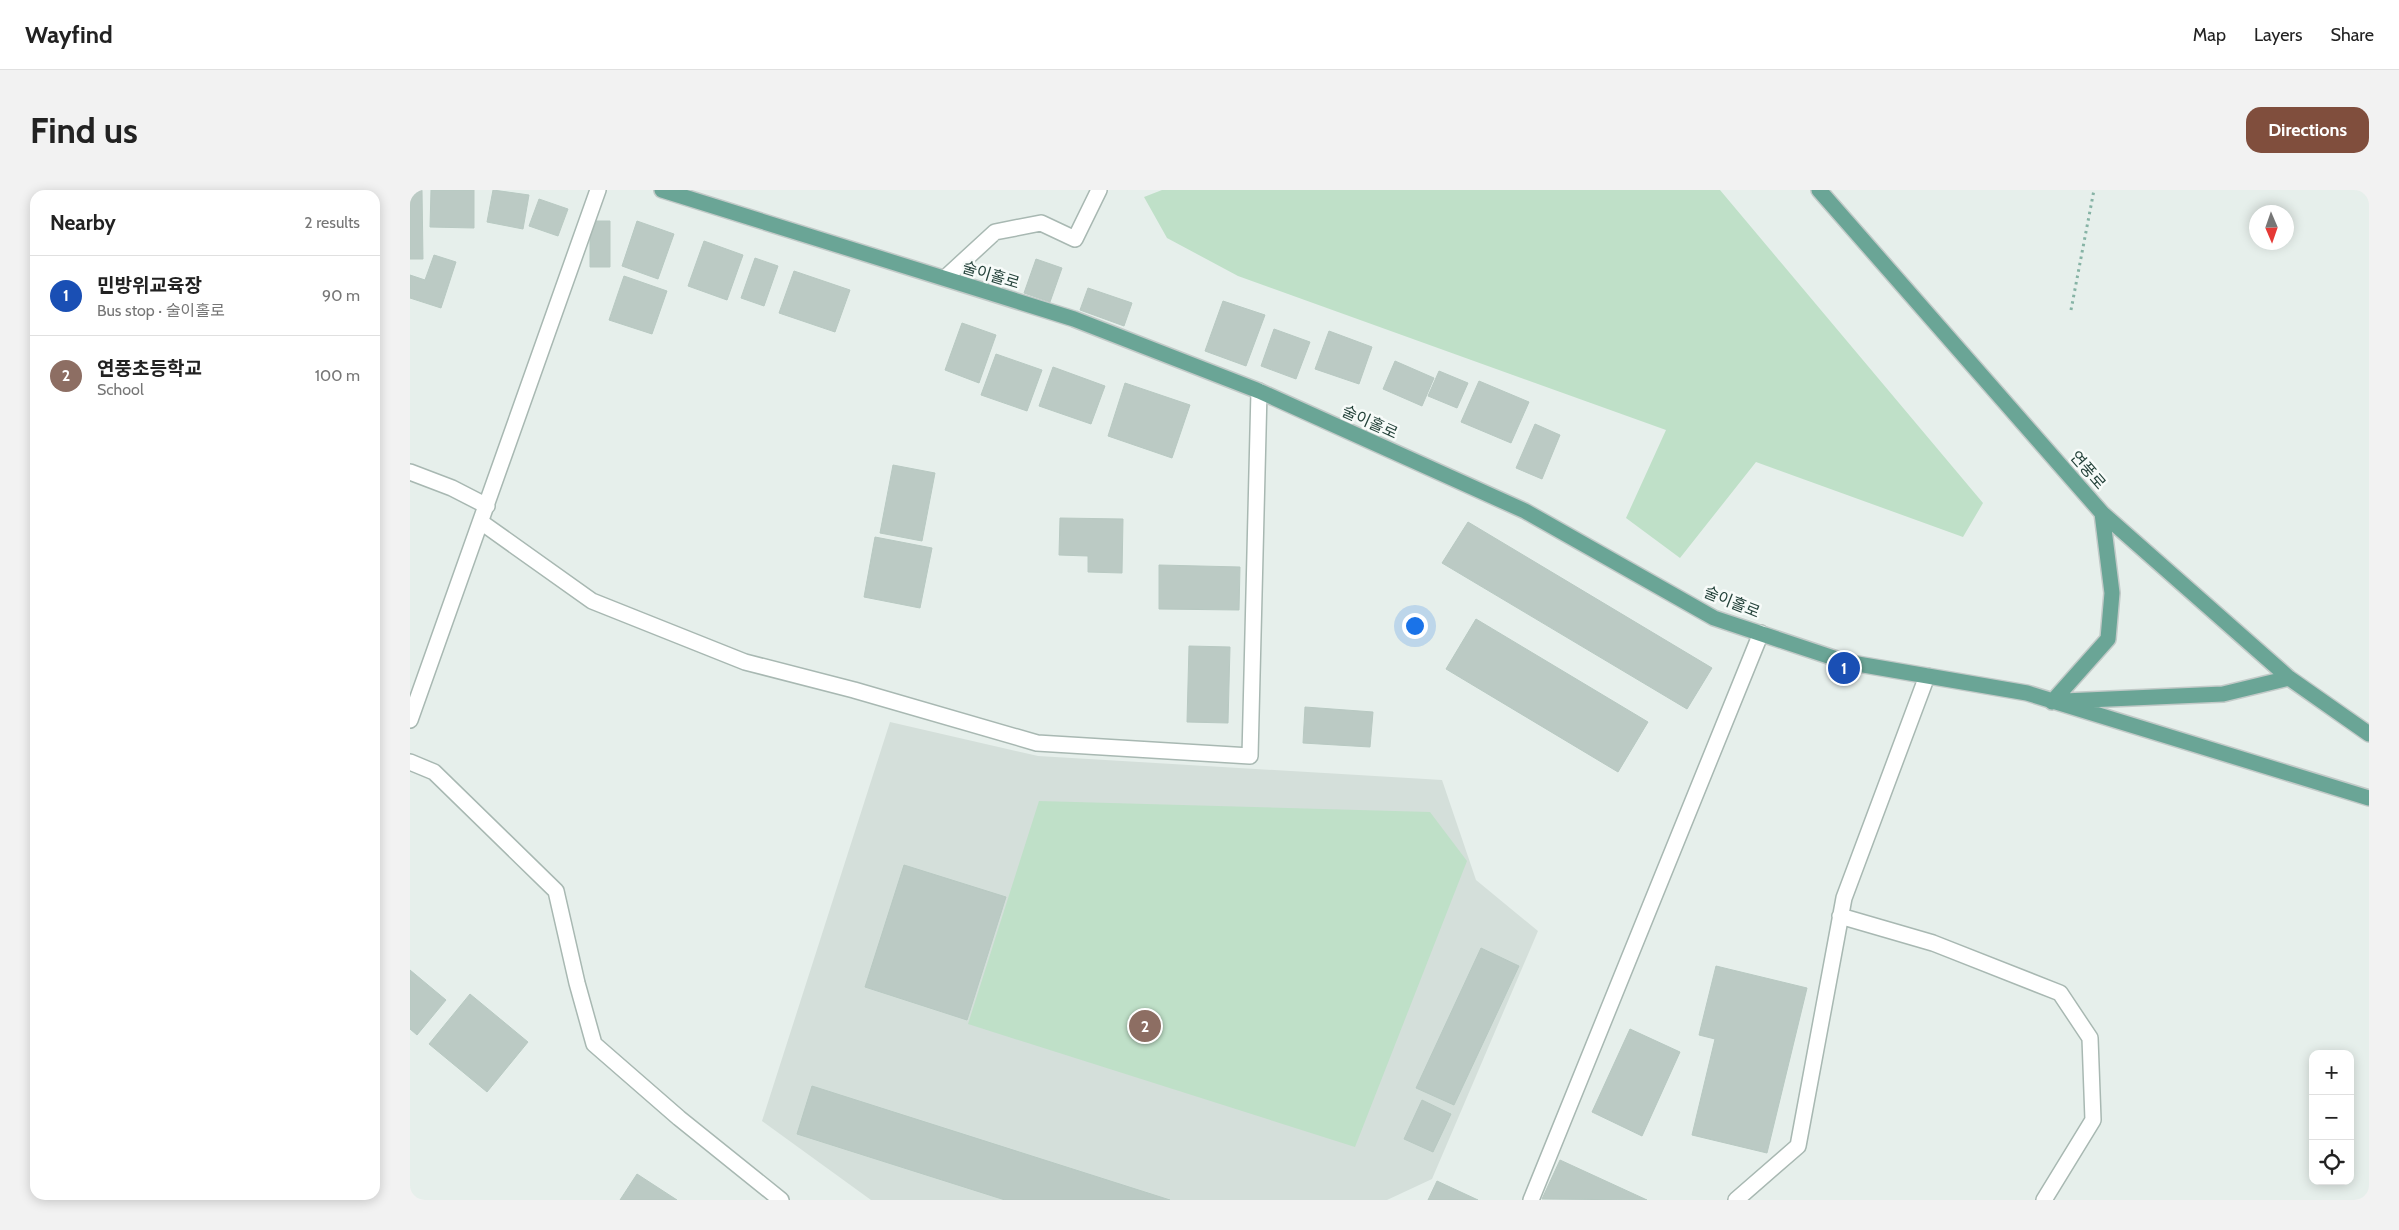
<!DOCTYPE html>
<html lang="en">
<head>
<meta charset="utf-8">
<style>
  :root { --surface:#fff; --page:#f2f2f2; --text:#222; --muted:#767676; --line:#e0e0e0; --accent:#804e3d }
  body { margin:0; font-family:Cabin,"Noto Sans KR",sans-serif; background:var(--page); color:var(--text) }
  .controls { position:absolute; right:15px; bottom:15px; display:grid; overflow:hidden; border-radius:10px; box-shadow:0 2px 12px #0003 }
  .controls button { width:45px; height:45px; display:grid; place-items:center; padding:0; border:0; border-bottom:1px solid var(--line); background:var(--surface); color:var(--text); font:25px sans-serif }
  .compass { position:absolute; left:1839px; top:15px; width:45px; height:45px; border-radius:50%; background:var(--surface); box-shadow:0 2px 12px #0003; rotate:178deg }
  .you { position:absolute; left:1004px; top:435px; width:18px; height:18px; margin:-12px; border:4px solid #fff; border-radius:50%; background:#1a73e8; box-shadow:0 0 0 8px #1a73e833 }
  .badge { display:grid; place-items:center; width:32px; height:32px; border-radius:50%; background:var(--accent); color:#fff; font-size:16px; font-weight:700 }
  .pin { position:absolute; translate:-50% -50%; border:2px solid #fff; box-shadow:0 1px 5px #0006 }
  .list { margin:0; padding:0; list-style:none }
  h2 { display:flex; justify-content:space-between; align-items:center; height:65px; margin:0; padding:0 20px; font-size:21px }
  h2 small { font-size:16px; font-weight:400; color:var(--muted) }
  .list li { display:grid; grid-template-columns:32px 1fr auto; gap:15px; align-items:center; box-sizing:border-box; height:80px; padding:0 20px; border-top:1px solid var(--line) }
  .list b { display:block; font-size:19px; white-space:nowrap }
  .list p { margin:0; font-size:16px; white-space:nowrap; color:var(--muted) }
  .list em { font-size:16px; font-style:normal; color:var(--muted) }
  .icon { flex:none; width:28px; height:28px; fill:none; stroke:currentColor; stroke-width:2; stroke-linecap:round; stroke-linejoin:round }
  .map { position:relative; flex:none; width:1959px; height:1010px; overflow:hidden; border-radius:15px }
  header { display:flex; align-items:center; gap:30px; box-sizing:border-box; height:70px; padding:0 25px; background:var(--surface); border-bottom:1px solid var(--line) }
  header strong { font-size:24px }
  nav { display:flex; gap:28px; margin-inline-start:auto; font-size:18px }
  .intro { display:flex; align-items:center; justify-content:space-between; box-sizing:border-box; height:120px; padding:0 30px }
  h1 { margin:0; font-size:35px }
  .button { padding:12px 22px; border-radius:15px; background:var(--accent); color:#fff; font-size:18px; font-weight:700 }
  main { display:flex; gap:30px; padding:0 30px }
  aside { flex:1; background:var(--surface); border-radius:15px; box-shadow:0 2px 12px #0003 }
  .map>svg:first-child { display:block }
  .built { fill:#d4dfda }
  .green { fill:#bfe0c8 }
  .building { fill:#bbcac4; stroke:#b8c9c2 }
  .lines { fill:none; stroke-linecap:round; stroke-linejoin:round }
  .minor-casing { stroke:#a8b8b2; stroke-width:18 }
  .major-casing { stroke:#c2cac8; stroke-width:18 }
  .path { stroke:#86b3a5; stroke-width:3; stroke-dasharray:2.5 4; stroke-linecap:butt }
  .minor { stroke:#fff; stroke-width:15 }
  .major { stroke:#6aa596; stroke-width:15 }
  .labels { text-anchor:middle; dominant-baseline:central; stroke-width:5; stroke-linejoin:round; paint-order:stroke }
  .street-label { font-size:16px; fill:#24423a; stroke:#f7fbf9 }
</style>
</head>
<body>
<header>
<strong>Wayfind</strong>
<nav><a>Map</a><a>Layers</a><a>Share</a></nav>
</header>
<div class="intro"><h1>Find us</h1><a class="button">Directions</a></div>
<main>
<aside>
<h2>Nearby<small>2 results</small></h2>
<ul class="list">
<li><span class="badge" style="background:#1a4fb4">1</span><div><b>민방위교육장</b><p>Bus stop · 술이홀로</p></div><em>90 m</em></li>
<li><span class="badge" style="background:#8d6e63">2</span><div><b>연풍초등학교</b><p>School</p></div><em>100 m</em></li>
</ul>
</aside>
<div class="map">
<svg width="1959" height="1010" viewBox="0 0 1959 1010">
  <rect width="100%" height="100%" fill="#e6efeb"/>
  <path class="built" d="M480,532L628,566L1032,590L1066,690L1128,741L1022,989L977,1010H461L352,931Z"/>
  <path class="green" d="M752,0H1310L1573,313L1553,347L1346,272L1270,368L1216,328L1256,240L828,86L757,48L734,7Z
    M629,611L1020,622L1057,671L945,957L558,834Z"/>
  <path class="building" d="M0,0H12L13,69H0Z
    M21,0H64V38L20,37Z
    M83,0L119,5L113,39L77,32Z
    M129,9L158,19L148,46L119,36Z
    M180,31H200V77H180Z
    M227,31L264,44L248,89L212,76Z
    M294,51L333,65L317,110L278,96Z
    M24,65L46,72L31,118L0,108V85L15,90Z
    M345,68L368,76L354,116L331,108Z
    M626,69L652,78L640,112L614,103Z
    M384,81L440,100L425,142L369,123Z
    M214,86L257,101L242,144L199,130Z
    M678,98L722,113L714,136L670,120Z
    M813,111L855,125L836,176L795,161Z
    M552,133L586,145L569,193L535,180Z
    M864,139L900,152L886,189L851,176Z
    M919,141L962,157L949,194L905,179Z
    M586,164L632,180L617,221L571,205Z
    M985,171L1024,188L1012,216L973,199Z
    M643,177L695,196L681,234L629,216Z
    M1029,181L1058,193L1047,218L1018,206Z
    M1069,191L1119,212L1101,253L1051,232Z
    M715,193L780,215L762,268L698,246Z
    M1125,234L1150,245L1132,289L1106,278Z
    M483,275L525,283L512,351L470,343Z
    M650,328L713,329L712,383L678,382V366L649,365Z
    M1058,332L1302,478L1277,519L1032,373Z
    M465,347L522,358L510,418L454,407Z
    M749,375L830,377L829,420L749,419Z
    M1066,429L1238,532L1208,582L1036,479Z
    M779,456L820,457L818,533L777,532Z
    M895,517L963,522L960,557L893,553Z
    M494,675L596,707L557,830L455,797Z
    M1071,758L1109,776L1044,915L1006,898Z
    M1306,776L1397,798L1357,963L1282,945L1305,849L1289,845Z
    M0,780L36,810L7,845L0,839Z
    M60,804L118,852L77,902L19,854Z
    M1220,839L1270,862L1232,946L1182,922Z
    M402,896L760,1010H595L387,944Z
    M1012,910L1041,924L1023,962L994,949Z
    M1150,970L1237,1010L1132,1009Z
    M227,984L267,1010H210Z
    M1027,991L1068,1010H1018Z"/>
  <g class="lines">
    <g class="minor-casing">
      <path id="minor" d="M535,88L585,42L631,33L665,49L689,0
        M0,282L42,298L77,316
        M71,332L182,411L335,472L444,500L627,553L840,566L849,201
        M0,530L188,0
        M0,572L24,582L146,701L167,793L184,854L269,928L371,1010
        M1430,726L1523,753L1650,803L1680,848L1683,930L1634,1010
        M1121,1010L1351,443
        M1326,1010L1388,956L1434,708L1517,486"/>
    </g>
    <g class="major-casing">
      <path id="major" d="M252,0L664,129L849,201L1115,321L1304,428L1436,472L1617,503L1959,608
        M1409,0L1692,323L1879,488L1959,544
        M1654,511L1813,504L1879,488
        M1642,512L1698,449L1702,403L1692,323"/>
    </g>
    <path class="path" d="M1661,120L1684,0"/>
    <use href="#minor" class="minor"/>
    <use href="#major" class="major"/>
  </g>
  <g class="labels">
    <g class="street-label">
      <text transform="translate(581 85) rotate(17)">술이홀로</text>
      <text transform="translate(960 232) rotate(24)">술이홀로</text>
      <text transform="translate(1678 280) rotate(49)">연풍로</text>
      <text transform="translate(1322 412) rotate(22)">술이홀로</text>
    </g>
  </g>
</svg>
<div class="controls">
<button>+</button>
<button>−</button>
<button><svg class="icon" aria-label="locate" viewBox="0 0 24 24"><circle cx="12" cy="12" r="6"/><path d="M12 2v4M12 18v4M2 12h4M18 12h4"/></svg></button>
</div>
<svg class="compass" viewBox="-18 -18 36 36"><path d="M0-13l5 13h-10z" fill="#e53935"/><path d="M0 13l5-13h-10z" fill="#767676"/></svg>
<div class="you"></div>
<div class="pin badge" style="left:1434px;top:478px;background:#1a4fb4">1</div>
<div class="pin badge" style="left:735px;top:836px;background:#8d6e63">2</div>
</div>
</main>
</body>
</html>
